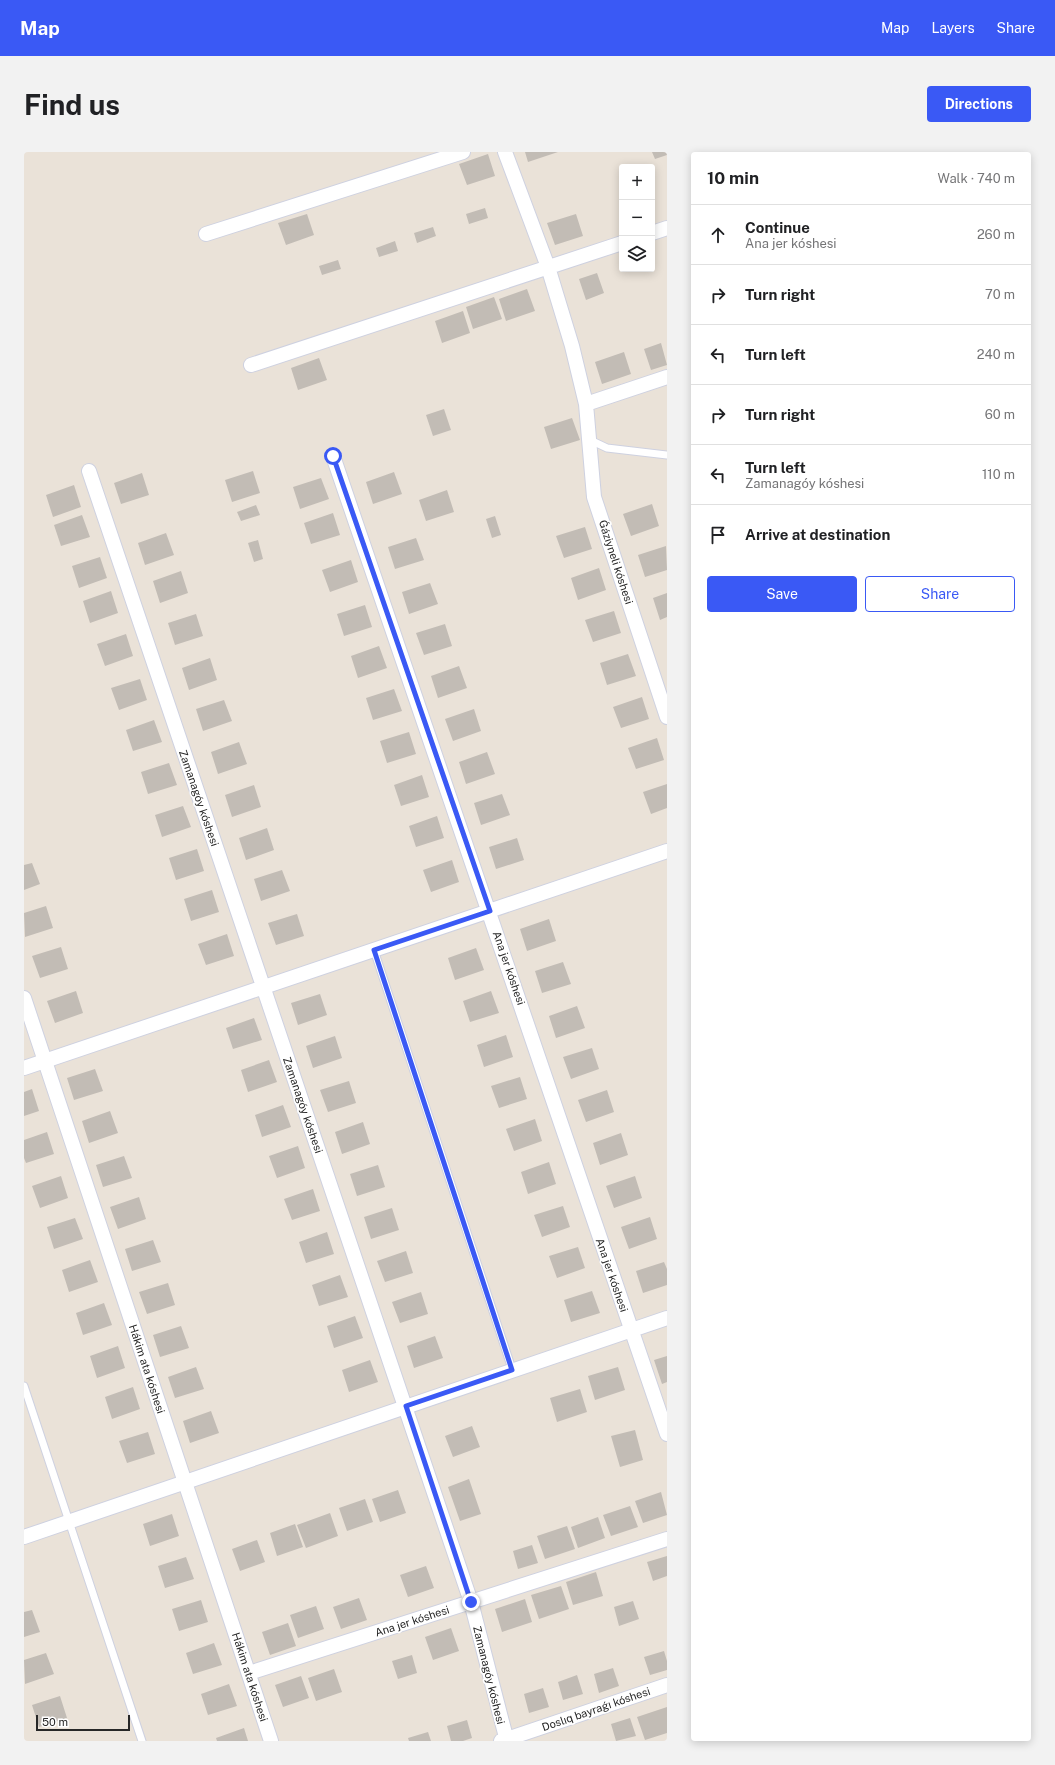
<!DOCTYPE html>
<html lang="en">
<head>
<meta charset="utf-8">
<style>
  :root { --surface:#fff; --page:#f2f2f2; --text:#202124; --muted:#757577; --line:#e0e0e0; --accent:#3a59f5 }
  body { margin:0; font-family:"Public Sans",sans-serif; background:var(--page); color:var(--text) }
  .controls { position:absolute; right:12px; top:12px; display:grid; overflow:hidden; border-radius:4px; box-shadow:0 2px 10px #0003 }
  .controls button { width:36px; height:36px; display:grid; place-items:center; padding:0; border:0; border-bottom:1px solid var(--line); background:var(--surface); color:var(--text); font:20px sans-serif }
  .scale { position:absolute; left:12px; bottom:10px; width:94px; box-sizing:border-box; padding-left:4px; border:2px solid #272727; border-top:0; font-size:11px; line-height:14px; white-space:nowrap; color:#272727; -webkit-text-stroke:3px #fff; paint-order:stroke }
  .stop { position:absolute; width:12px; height:12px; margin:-9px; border:3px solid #3a59f5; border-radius:50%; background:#fff }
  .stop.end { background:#3a59f5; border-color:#fff; box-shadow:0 1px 4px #0008 }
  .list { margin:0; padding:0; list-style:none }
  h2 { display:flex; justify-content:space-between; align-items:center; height:52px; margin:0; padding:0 16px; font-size:17px }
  h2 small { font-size:13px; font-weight:400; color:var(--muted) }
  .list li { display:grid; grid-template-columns:26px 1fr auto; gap:12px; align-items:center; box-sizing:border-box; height:60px; padding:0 16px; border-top:1px solid var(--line) }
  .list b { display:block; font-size:15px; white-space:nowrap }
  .list p { margin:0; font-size:13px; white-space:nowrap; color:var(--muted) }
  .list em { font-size:13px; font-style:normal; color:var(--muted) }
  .actions { display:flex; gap:8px; padding:12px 16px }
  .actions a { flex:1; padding:9px 0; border:1px solid var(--accent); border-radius:4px; text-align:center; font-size:14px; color:var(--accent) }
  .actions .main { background:var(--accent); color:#fff }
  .icon { flex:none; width:22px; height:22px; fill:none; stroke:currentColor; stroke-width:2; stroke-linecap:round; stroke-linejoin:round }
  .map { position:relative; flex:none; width:643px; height:1589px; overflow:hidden; border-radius:4px }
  header { display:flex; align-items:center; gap:24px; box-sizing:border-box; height:56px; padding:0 20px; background:var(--accent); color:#fff }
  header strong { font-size:19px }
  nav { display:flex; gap:22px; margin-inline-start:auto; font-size:14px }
  .intro { display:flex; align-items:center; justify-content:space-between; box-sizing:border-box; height:96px; padding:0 24px }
  h1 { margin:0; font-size:28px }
  .button { padding:10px 18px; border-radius:4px; background:var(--accent); color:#fff; font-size:14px; font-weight:700 }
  main { display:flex; gap:24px; padding:0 24px }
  aside { flex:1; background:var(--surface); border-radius:4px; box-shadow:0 2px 10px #0003 }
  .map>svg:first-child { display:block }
  .building { fill:#c2bcb5 }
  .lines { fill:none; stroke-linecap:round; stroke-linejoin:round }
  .lane-casing { stroke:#ced1e0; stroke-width:9 }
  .street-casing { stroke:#ced1e0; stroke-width:16 }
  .lane { stroke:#fff; stroke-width:7 }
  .street { stroke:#fff; stroke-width:14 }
  .route { stroke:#3a59f5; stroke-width:5 }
  .labels { text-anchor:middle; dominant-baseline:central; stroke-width:3.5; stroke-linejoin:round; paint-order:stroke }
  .street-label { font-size:11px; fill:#272727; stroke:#fff }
</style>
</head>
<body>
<header>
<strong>Map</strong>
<nav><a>Map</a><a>Layers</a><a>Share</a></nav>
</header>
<div class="intro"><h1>Find us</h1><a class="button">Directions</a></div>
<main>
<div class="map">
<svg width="643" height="1589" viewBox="0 0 643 1589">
  <rect width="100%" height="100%" fill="#eae2d8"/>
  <path class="building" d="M501,0H534L504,10Z
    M628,0H643V3L631,7Z
    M464,2L471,24L443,33L435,12Z
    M461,56L464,66L445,72L442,62Z
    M283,62L290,83L262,93L254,71Z
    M552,62L559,84L531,93L523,71Z
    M409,75L412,84L393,91L390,81Z
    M371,89L374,99L355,105L352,96Z
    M314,108L317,117L298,123L295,114Z
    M573,121L580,141L562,148L555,127Z
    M503,137L511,159L482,169L475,147Z
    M470,145L478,167L449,177L442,155Z
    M439,159L446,181L418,191L411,169Z
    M637,191L643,213L627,218L620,197Z
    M600,200L607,222L578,232L571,210Z
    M295,206L303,228L274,238L267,216Z
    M420,257L427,278L409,284L402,263Z
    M548,266L556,288L527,297L520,275Z
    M229,319L236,341L208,350L201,328Z
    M370,320L378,342L349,352L342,330Z
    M118,321L125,343L97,352L90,331Z
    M297,326L305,347L276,357L269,335Z
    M50,333L57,355L29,365L22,343Z
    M423,338L430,360L402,369L395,348Z
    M628,352L635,374L607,384L599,362Z
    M232,353L236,363L217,369L213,360Z
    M309,361L316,383L287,392L280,371Z
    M58,363L66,385L37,394L30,373Z
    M471,364L477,383L468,386L462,367Z
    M561,375L568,397L540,406L532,384Z
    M142,381L150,403L121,413L114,391Z
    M392,386L400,408L371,417L364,395Z
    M234,388L239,407L230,410L224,391Z
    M642,394L643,418L621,425L614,403Z
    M76,405L83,426L55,436L48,414Z
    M327,408L334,430L306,440L298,418Z
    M575,416L582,438L554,448L547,426Z
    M157,419L164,441L136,451L129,429Z
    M406,431L414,452L385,462L378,440Z
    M87,439L94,461L66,471L59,449Z
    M643,441V465L636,468L629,446Z
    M341,453L348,475L320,484L313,462Z
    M590,459L597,481L569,490L561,468Z
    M172,462L179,484L151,493L144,471Z
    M421,472L428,494L400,503L392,481Z
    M102,482L109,504L81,514L73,492Z
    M355,494L363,516L334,526L327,504Z
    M604,502L612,524L583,533L576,511Z
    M186,506L193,528L165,538L158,516Z
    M435,514L443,536L414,546L407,524Z
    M116,527L123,548L95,558L87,536Z
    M370,537L378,559L349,568L342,546Z
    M618,545L625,567L597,576L589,555Z
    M200,548L208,569L179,579L172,557Z
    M450,557L457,579L429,589L421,567Z
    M130,568L138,590L109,599L102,578Z
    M385,580L392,602L363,611L356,589Z
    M633,586L640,608L612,617L604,596Z
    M215,590L223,612L194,622L187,600Z
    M463,600L471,622L442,632L435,610Z
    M145,611L153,633L124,642L117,620Z
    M398,623L405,645L377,654L370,633Z
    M643,632V656L627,662L619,640Z
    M230,633L237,655L208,665L201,643Z
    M478,642L486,663L457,673L450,651Z
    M159,654L167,675L138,685L131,663Z
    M413,664L420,686L392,695L385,674Z
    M243,676L250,698L222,708L215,686Z
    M493,686L500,708L472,717L465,695Z
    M173,697L180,719L152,728L145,706Z
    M428,708L435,730L407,740L399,718Z
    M8,711L16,732L0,738V713Z
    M258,718L266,739L237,749L230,727Z
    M188,738L195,760L167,769L160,747Z
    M22,754L29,776L1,785L0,761Z
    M273,762L280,784L252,793L244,771Z
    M525,767L532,789L503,799L496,777Z
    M203,782L210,804L182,813L174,792Z
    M37,795L44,817L16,826L8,804Z
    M452,796L460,818L431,828L424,806Z
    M539,810L547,832L518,841L511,819Z
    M52,839L59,861L31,871L23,849Z
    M467,839L475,861L446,870L439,849Z
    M296,842L303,863L274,873L267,851Z
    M553,854L561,876L532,886L525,864Z
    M230,866L238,888L209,897L202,876Z
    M482,883L489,905L460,915L453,893Z
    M311,884L318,906L289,916L282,894Z
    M568,896L575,917L547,927L539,905Z
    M245,908L253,930L224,940L217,918Z
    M71,917L79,939L50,948L43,926Z
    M496,925L503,947L475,956L467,934Z
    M325,929L332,951L304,960L296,938Z
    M8,937L15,959L0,964V940Z
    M583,938L590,960L562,970L554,948Z
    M259,953L267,975L238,985L231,963Z
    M86,959L94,981L65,991L58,969Z
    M511,967L518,989L490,999L482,977Z
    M339,970L346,992L318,1002L311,980Z
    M23,980L30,1002L2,1011L0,1006V988Z
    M597,981L604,1003L576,1013L569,991Z
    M274,994L281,1016L253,1026L245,1004Z
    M100,1004L108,1026L79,1035L72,1013Z
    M525,1010L532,1032L504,1042L497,1020Z
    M354,1013L361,1035L333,1044L326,1022Z
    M37,1024L44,1046L16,1056L8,1034Z
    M611,1024L618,1046L590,1056L582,1034Z
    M289,1037L296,1059L268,1068L260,1047Z
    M115,1045L122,1067L94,1077L86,1055Z
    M539,1054L546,1075L518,1085L510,1063Z
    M368,1056L375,1078L347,1087L340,1065Z
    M626,1065L633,1087L605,1097L597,1075Z
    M51,1066L59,1087L30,1097L23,1075Z
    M303,1080L310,1102L282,1111L275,1090Z
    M129,1088L137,1110L108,1119L101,1097Z
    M554,1095L561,1116L533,1126L525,1104Z
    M382,1099L389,1121L361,1130L353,1109Z
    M66,1108L74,1130L45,1140L38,1118Z
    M640,1110L643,1117V1133L619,1141L612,1119Z
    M316,1123L324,1145L295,1154L288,1133Z
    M144,1131L151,1153L123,1162L115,1140Z
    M568,1139L576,1161L547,1170L540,1148Z
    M397,1140L404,1162L376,1171L368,1150Z
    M80,1151L88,1173L59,1183L52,1161Z
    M331,1164L339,1186L310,1196L303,1174Z
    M157,1174L165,1196L136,1205L129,1183Z
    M411,1184L419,1206L390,1216L383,1194Z
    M94,1194L101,1216L73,1226L66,1204Z
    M643,1204V1230L638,1232L630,1208Z
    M346,1208L354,1230L325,1240L318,1218Z
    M172,1215L180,1237L151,1246L144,1225Z
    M594,1215L601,1238L571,1248L564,1224Z
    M109,1235L116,1257L88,1267L81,1245Z
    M556,1237L563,1260L533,1270L526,1246Z
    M187,1259L195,1281L166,1291L159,1269Z
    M448,1274L456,1295L429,1305L421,1284Z
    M611,1278L619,1308L596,1315L587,1284Z
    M124,1280L131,1302L103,1311L95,1289Z
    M445,1327L457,1362L436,1369L424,1335Z
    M374,1338L382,1361L356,1370L348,1347Z
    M637,1340L643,1363L619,1371L611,1349Z
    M341,1347L349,1370L323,1379L315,1356Z
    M606,1354L614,1375L587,1384L579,1363Z
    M306,1361L314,1384L282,1396L273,1373Z
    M148,1362L155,1384L126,1394L119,1372Z
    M574,1365L581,1386L554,1396L547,1375Z
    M271,1372L279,1395L253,1404L246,1381Z
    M543,1374L551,1397L521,1407L513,1384Z
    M233,1388L241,1410L216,1419L208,1397Z
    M508,1393L514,1411L494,1417L489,1399Z
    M643,1404V1424L629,1429L623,1410Z
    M162,1405L170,1427L141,1436L134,1414Z
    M402,1414L410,1436L384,1445L376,1423Z
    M572,1420L579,1444L549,1453L542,1430Z
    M537,1434L545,1457L515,1467L507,1443Z
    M335,1446L343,1468L317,1477L309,1455Z
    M501,1447L508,1470L478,1480L471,1457Z
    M177,1448L184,1470L155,1479L148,1457Z
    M609,1449L615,1467L595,1474L590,1455Z
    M292,1454L300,1477L274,1486L266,1463Z
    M8,1458L16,1480L0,1485V1460Z
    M264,1471L272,1494L246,1503L238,1480Z
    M427,1476L435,1499L409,1508L401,1485Z
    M190,1491L198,1513L169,1522L162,1501Z
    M640,1499L643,1509V1518L626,1523L620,1505Z
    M22,1501L30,1522L1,1532L0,1508Z
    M388,1503L393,1521L374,1527L368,1509Z
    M589,1516L595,1534L575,1541L570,1522Z
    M310,1517L318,1540L292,1549L284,1526Z
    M553,1523L559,1542L539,1548L534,1530Z
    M277,1524L285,1546L259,1555L251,1533Z
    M205,1532L213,1554L184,1563L177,1542Z
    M519,1536L525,1555L505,1561L500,1542Z
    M36,1544L43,1566L15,1575L8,1553Z
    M643,1555V1581L621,1588L613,1565Z
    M606,1566L612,1584L592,1589L587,1572Z
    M443,1568L448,1586L439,1589H427L423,1574Z
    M220,1576L224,1589H193L192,1586Z
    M404,1580L407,1589H385L384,1586Z"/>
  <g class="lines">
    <g class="lane-casing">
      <path id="lane" d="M566,288L583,296L643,303
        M350,798L488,1217
        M0,1234L118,1589"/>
    </g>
    <g class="street-casing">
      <path id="street" d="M481,0L524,115L548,194L562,252L570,345L643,565
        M628,81L643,76
        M182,82L439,0
        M227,213L598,91
        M562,252L643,225
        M309,304L643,1282
        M65,319L447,1450L483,1589
        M0,846L247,1589
        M0,916L643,699
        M0,1385L643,1166
        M225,1521L643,1387
        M477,1589L643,1533"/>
    </g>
    <use href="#lane" class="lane"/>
    <use href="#street" class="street"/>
  </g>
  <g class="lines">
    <path class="route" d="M309,304L466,759L350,798L488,1218L382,1254L447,1450"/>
  </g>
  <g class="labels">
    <g class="street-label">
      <text transform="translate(592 410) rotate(72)">Ǵáziyneli kóshesi</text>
      <text transform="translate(175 646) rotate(71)">Zamanagóy kóshesi</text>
      <text transform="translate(485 816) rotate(71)">Ana jer kóshesi</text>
      <text transform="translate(279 953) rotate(71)">Zamanagóy kóshesi</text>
      <text transform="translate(588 1123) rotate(71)">Ana jer kóshesi</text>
      <text transform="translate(123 1217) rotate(72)">Hákim ata kóshesi</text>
      <text transform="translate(388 1469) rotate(-18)">Ana jer kóshesi</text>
      <text transform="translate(465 1523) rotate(76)">Zamanagóy kóshesi</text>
      <text transform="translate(226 1525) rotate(72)">Hákim ata kóshesi</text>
      <text transform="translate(572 1557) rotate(-19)">Doslıq bayraǵı kóshesi</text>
    </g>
  </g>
</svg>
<div class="controls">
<button>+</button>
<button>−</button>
<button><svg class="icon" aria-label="layers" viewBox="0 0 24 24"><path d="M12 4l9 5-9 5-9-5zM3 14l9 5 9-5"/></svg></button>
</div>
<div class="scale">50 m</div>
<div class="stop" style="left:309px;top:304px"></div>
<div class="stop end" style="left:447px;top:1450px"></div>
</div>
<aside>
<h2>10 min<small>Walk · 740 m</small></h2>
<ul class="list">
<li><svg class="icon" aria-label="ahead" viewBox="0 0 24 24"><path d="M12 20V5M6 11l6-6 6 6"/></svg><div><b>Continue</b><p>Ana jer kóshesi</p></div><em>260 m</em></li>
<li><svg class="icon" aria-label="right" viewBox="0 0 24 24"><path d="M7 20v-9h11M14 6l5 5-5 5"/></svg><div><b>Turn right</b></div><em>70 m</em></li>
<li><svg class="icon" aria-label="left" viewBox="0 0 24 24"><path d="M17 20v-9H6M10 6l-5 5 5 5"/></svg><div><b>Turn left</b></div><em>240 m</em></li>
<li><svg class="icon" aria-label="right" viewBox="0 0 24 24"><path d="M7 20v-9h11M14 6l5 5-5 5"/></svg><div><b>Turn right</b></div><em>60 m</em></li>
<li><svg class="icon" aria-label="left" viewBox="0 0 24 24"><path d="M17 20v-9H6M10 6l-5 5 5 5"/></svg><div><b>Turn left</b><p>Zamanagóy kóshesi</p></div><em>110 m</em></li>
<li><svg class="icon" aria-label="arrive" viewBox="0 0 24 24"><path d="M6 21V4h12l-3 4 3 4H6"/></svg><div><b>Arrive at destination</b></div></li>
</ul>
<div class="actions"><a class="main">Save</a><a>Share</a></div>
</aside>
</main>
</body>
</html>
